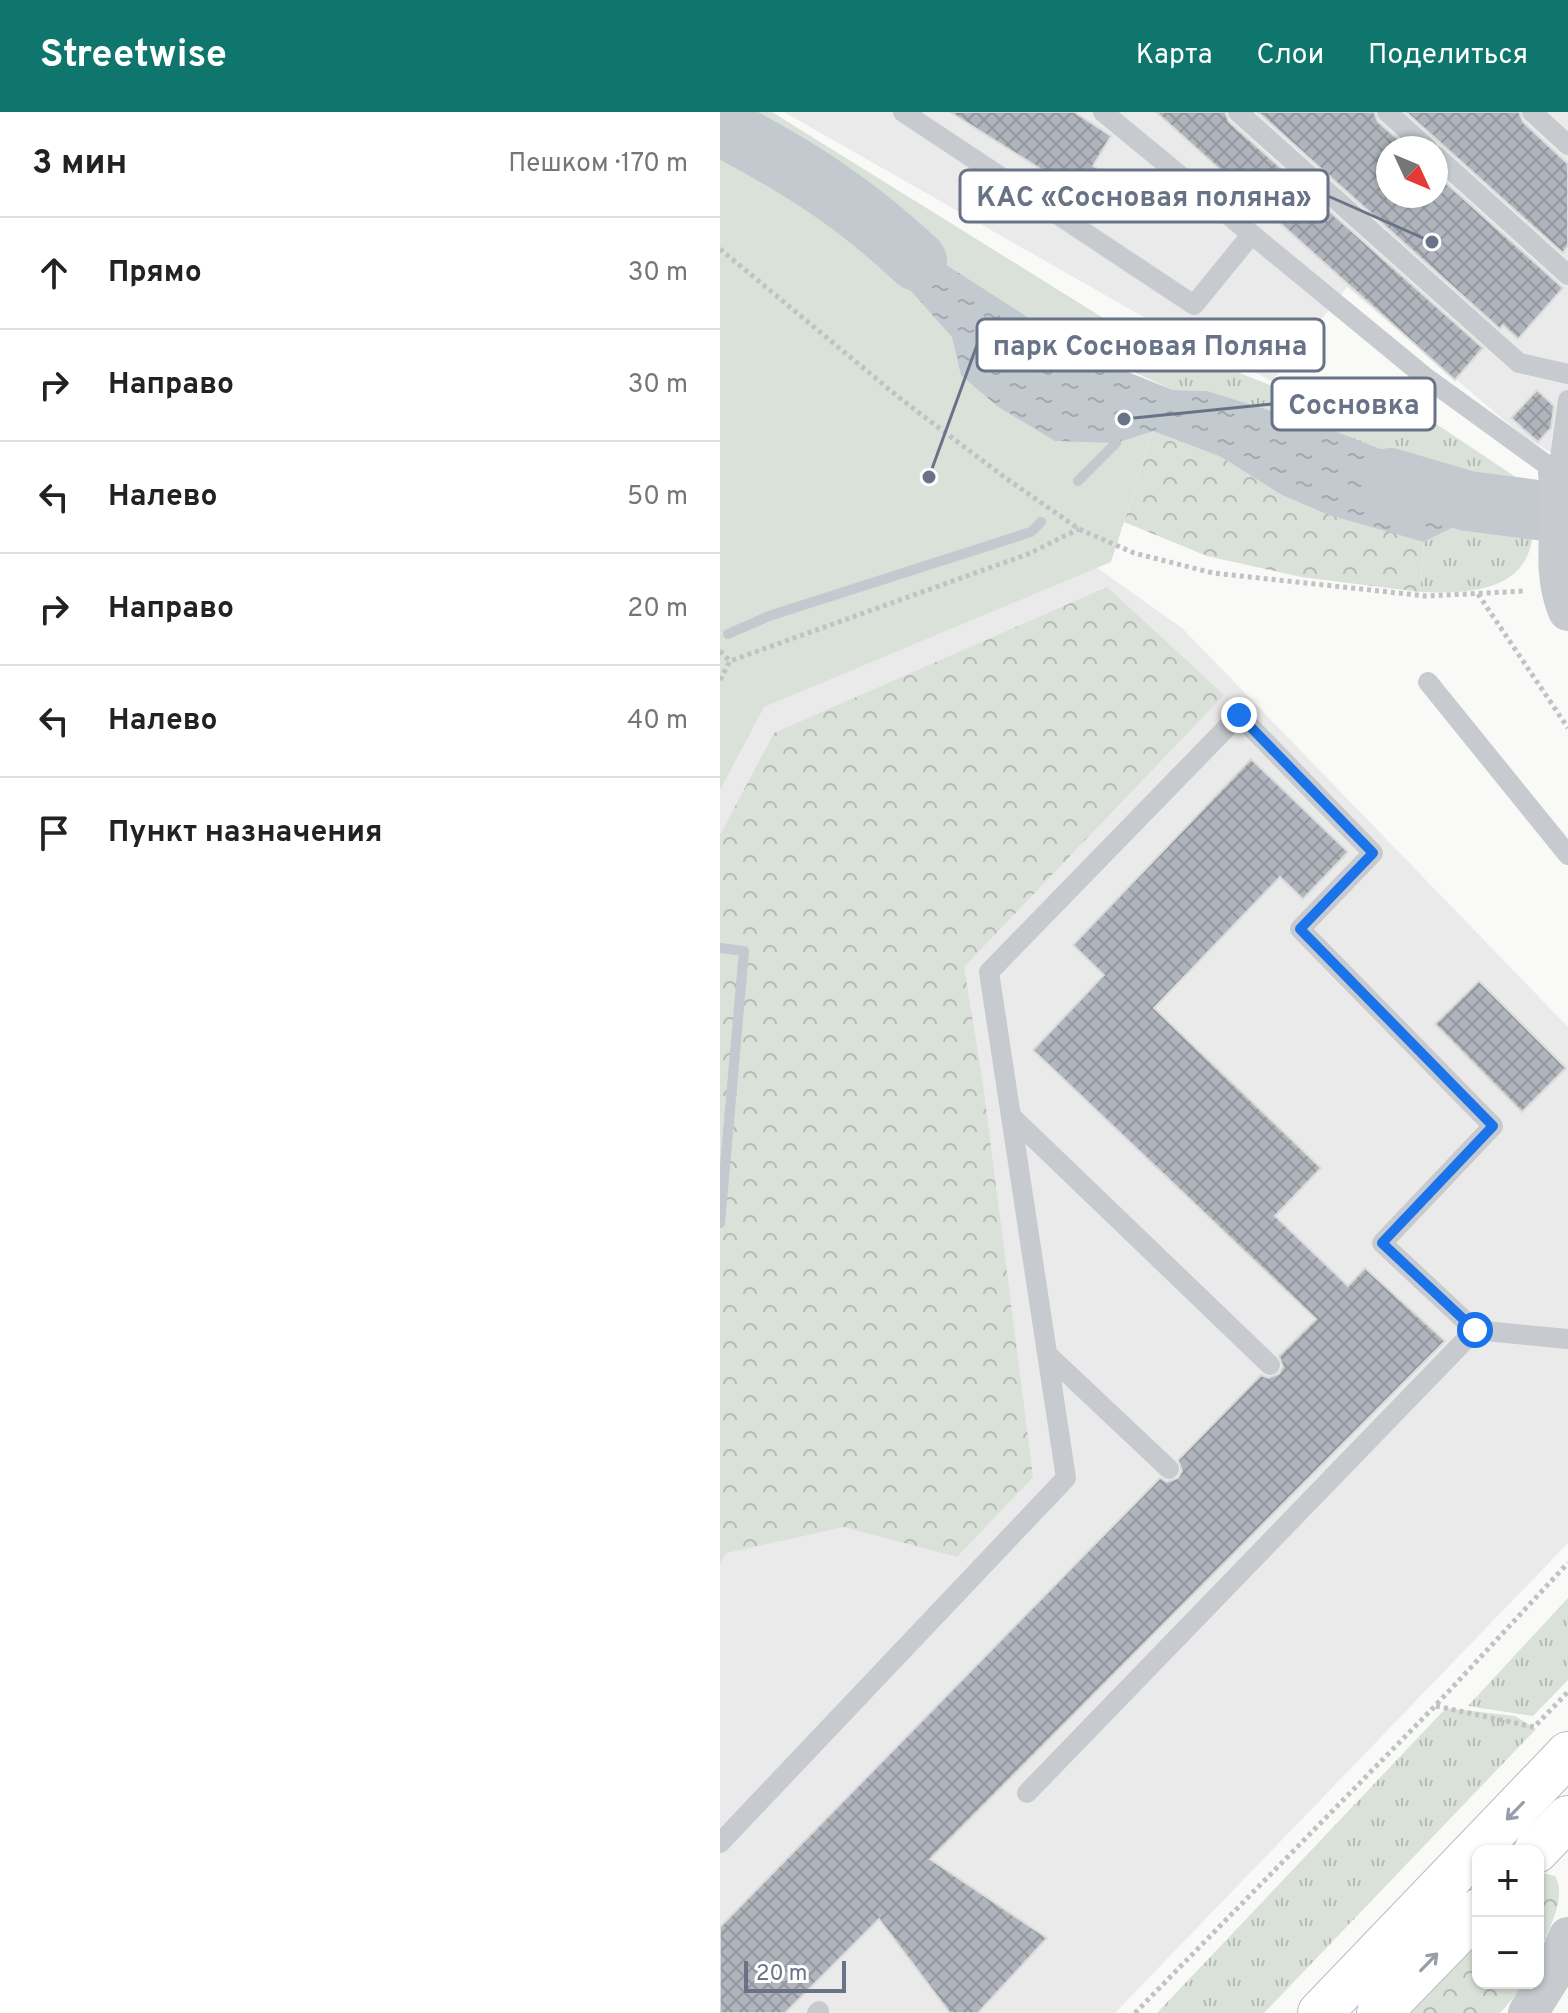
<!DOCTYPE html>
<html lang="ru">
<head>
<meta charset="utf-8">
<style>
  :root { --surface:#fff; --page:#f6f6f6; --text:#222; --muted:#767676; --line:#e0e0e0; --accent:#0f766e }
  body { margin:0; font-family:Overpass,sans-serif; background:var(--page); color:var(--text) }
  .controls { position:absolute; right:24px; bottom:24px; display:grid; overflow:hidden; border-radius:16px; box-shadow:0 2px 6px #0004 }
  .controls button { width:72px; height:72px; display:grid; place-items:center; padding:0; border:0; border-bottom:2px solid var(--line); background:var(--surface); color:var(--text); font:40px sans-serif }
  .compass { position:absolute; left:656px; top:24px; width:72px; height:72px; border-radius:50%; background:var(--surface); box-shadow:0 2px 6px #0004; rotate:134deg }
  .scale { position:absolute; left:24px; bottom:20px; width:102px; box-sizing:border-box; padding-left:8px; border:4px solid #697387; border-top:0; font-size:22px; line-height:28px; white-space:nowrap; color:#697387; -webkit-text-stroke:6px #fff; paint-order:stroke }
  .stop { position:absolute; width:24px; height:24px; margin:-18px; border:6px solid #1a73e8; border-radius:50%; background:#fff }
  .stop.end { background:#1a73e8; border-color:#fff; box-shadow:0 2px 8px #0008 }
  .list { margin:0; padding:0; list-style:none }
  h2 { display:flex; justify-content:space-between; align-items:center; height:104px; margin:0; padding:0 32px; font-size:34px }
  h2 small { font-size:26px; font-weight:400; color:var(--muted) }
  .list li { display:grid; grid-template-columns:52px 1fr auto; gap:24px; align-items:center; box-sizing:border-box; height:112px; padding:0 32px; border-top:2px solid var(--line) }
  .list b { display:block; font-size:30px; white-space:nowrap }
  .list em { font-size:26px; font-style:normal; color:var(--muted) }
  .icon { flex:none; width:44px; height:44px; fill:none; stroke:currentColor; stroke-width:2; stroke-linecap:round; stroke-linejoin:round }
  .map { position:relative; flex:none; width:848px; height:1901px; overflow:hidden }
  header { display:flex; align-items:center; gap:48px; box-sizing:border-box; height:112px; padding:0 40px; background:var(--accent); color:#fff }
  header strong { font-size:38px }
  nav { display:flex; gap:44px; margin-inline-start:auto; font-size:28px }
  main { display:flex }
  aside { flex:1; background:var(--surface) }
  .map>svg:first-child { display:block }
  .built { fill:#eaeaea; fill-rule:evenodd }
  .grass { fill:url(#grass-tufts) }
  .forest { fill:url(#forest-crowns) }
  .park { fill:#d9e1d8 }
  .water { fill:url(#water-ripples) }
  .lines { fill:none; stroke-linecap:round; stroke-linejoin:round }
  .stream { stroke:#c2c9cf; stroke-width:10 }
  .river { stroke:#c2c9cf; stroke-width:60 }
  .building { fill:url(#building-cross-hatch); stroke:#dbdbd9; stroke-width:2 }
  .secondary-casing { stroke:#babcc2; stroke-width:46 }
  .path { stroke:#c1c2c5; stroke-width:5; stroke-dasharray:4 4; stroke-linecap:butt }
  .lane { stroke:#c7cace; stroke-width:20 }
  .street { stroke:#c7cace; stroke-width:40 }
  .secondary { stroke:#fff; stroke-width:44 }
  .oneway { stroke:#969dab }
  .route { stroke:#1a73e8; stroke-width:10 }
  .leader { fill:none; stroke:#697387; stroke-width:3 }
  .callout-dot { fill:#697387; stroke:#fff; stroke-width:3 }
  .callout { fill:#fff; stroke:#697387; stroke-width:3 }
  .callout-label { font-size:28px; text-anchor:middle; font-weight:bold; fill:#697387 }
</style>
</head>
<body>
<header>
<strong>Streetwise</strong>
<nav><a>Карта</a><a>Слои</a><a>Поделиться</a></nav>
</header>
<main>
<aside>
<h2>3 мин<small>Пешком · 170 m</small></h2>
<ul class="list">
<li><svg class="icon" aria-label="ahead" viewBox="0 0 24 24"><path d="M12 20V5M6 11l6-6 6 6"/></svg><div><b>Прямо</b></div><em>30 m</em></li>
<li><svg class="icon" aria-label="right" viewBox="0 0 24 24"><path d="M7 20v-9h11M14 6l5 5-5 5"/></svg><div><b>Направо</b></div><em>30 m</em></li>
<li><svg class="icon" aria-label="left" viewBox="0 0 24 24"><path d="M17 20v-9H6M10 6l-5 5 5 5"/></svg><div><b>Налево</b></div><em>50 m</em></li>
<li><svg class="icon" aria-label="right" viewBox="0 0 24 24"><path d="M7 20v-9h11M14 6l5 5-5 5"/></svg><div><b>Направо</b></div><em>20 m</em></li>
<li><svg class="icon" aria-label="left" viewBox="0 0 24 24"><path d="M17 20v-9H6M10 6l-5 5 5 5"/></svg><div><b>Налево</b></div><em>40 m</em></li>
<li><svg class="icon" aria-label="arrive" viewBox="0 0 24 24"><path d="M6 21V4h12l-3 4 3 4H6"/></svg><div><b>Пункт назначения</b></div></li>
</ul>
</aside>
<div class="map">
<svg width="848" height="1901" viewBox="0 0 848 1901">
  <defs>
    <pattern id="grass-tufts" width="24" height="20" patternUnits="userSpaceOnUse" patternTransform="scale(2)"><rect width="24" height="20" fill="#d9e1d8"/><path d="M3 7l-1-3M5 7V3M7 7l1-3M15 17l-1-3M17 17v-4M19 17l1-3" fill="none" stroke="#b4bbb5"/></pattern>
    <pattern id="forest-crowns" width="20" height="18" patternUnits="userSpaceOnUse" patternTransform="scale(2)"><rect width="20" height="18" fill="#d9e1d8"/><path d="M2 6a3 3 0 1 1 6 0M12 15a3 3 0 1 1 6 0" fill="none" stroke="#b4bbb5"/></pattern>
    <pattern id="water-ripples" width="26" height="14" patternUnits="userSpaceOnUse" patternTransform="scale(2)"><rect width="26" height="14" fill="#c2c9cf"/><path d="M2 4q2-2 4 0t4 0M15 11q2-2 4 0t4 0" fill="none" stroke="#a2a8ae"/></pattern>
    <pattern id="building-cross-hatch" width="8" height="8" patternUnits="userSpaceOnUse" patternTransform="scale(2)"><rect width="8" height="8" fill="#b0b5bd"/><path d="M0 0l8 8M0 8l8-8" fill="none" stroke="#93989f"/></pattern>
  </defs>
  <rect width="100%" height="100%" fill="#f9f9f7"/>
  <path class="built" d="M64,0H848V350L804,325L627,175L552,269L434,211ZM668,36H716V84H668Z
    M359,443L462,516L848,915V1431L395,1901H0V606Z"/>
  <path class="grass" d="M0,0L148,60L383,206L552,274L612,292L667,279L803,370C814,386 814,397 813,417C811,480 750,482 700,480L704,430L740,412L487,279L453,278L340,226Z
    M848,1486V1568L813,1604L748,1594Z
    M726,1596L795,1604L816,1617L544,1901H437Z"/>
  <path class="forest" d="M433,319L501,345L560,382L704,430L700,480L581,465L487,444L404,410Z
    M387,475L504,583L244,855L263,972L313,1365L237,1445L124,1415L6,1441L0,1452V723L54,621Z
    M818,1760L835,1764C848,1786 827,1820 818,1842Z
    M758,1821V1871H807L780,1901H680Z"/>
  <path class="park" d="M0,0H52L383,206L433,319L391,450L44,595L0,678Z"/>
  <path class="water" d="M136,95L340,226L408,260L453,278L487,279L612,318L724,362L748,389L740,412L704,430L609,403L560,382L501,345L433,319L396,331L335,329L277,294L241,263L232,225L159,143Z"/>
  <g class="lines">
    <path class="stream" d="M358,369L396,331
      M8,522L49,504L311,420L321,410
      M0,836L24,839L0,1111"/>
    <path class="river" d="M0,14C76,53 134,90 197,149
      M670,366L748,389L848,402"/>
  </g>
  <path class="building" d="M230,0H354L391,24L373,54L408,76L392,102Z
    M436,0H505L509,10L763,236L735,268Z
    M538,0H654L658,10L688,36H668V84H716V62L843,176L798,227L783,213L780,217Z
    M686,0H799L803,10L848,52V133L843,141Z
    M817,278L834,294L831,316L818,330L791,306Z
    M531,647L628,740L583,787L560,765L434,896L601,1056L555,1104L628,1174L645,1156L725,1229L210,1747L327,1826L258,1901H230L159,1807L65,1901H0V1815L440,1366L447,1370L458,1366L462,1359L458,1348L541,1263L548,1266L559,1262L563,1255L559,1244L596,1207L313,938L384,863L353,833Z
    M759,869L846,956L802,1000L715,912Z"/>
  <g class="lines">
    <g class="secondary-casing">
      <path id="secondary" d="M816,1739L848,1706
        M600,1901L848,1642
        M659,1901L758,1799"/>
    </g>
    <path class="path" d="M0,137L182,288L287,367L359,417L414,441L493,461L706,484L805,479
      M758,482L848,616
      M0,539L10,549
      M0,568L10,549L308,442L359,417
      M716,1594L814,1615L848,1580
      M415,1901L715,1594L848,1451"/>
    <path class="lane" d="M183,0L474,193L531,123
      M383,0L704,264L838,361L848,288
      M518,0L799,251L848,262
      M667,0L707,36
      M812,0L848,33
      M716,44L848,163
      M708,570L848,743
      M291,1004L550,1253
      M327,1242L449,1357
      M307,1681L755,1218L848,1227
      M0,1731L346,1366L269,860L519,603L653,741L580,817L773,1014L662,1131L755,1218
      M97,1901L99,1899"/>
    <path class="street" d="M838,361C845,408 829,454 848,499
      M808,1901L834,1859L848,1825"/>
    <use href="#secondary" class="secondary"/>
  </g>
  <defs><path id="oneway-shaft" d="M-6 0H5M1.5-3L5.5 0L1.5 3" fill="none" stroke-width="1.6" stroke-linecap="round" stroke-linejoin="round" transform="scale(2)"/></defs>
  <g class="oneway">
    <use href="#oneway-shaft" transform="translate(795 1699) rotate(134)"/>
    <use href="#oneway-shaft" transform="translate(709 1850) rotate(-46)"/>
  </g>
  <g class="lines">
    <path class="route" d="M519,603L653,741L580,817L773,1014L662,1131L755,1218"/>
  </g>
  <path class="leader" d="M712 130L608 84M209 365L257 233M404 307L552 292"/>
  <g class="callout-dot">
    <circle cx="712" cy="130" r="8"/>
    <circle cx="209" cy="365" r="8"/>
    <circle cx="404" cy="307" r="8"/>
  </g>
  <g class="callout">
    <rect x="240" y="58" width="368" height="52" rx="8"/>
    <rect x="257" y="207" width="347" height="52" rx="8"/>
    <rect x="552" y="266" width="163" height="52" rx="8"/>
  </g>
  <g class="callout-label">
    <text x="424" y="94">КАС «Сосновая поляна»</text>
    <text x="430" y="243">парк Сосновая Поляна</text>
    <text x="634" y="302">Сосновка</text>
  </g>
</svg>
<div class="controls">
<button>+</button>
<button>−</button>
</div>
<svg class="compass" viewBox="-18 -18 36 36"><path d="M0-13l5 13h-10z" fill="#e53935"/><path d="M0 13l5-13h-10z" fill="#767676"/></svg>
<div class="scale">20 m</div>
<div class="stop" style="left:755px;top:1218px"></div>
<div class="stop end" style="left:519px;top:603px"></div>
</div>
</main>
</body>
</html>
